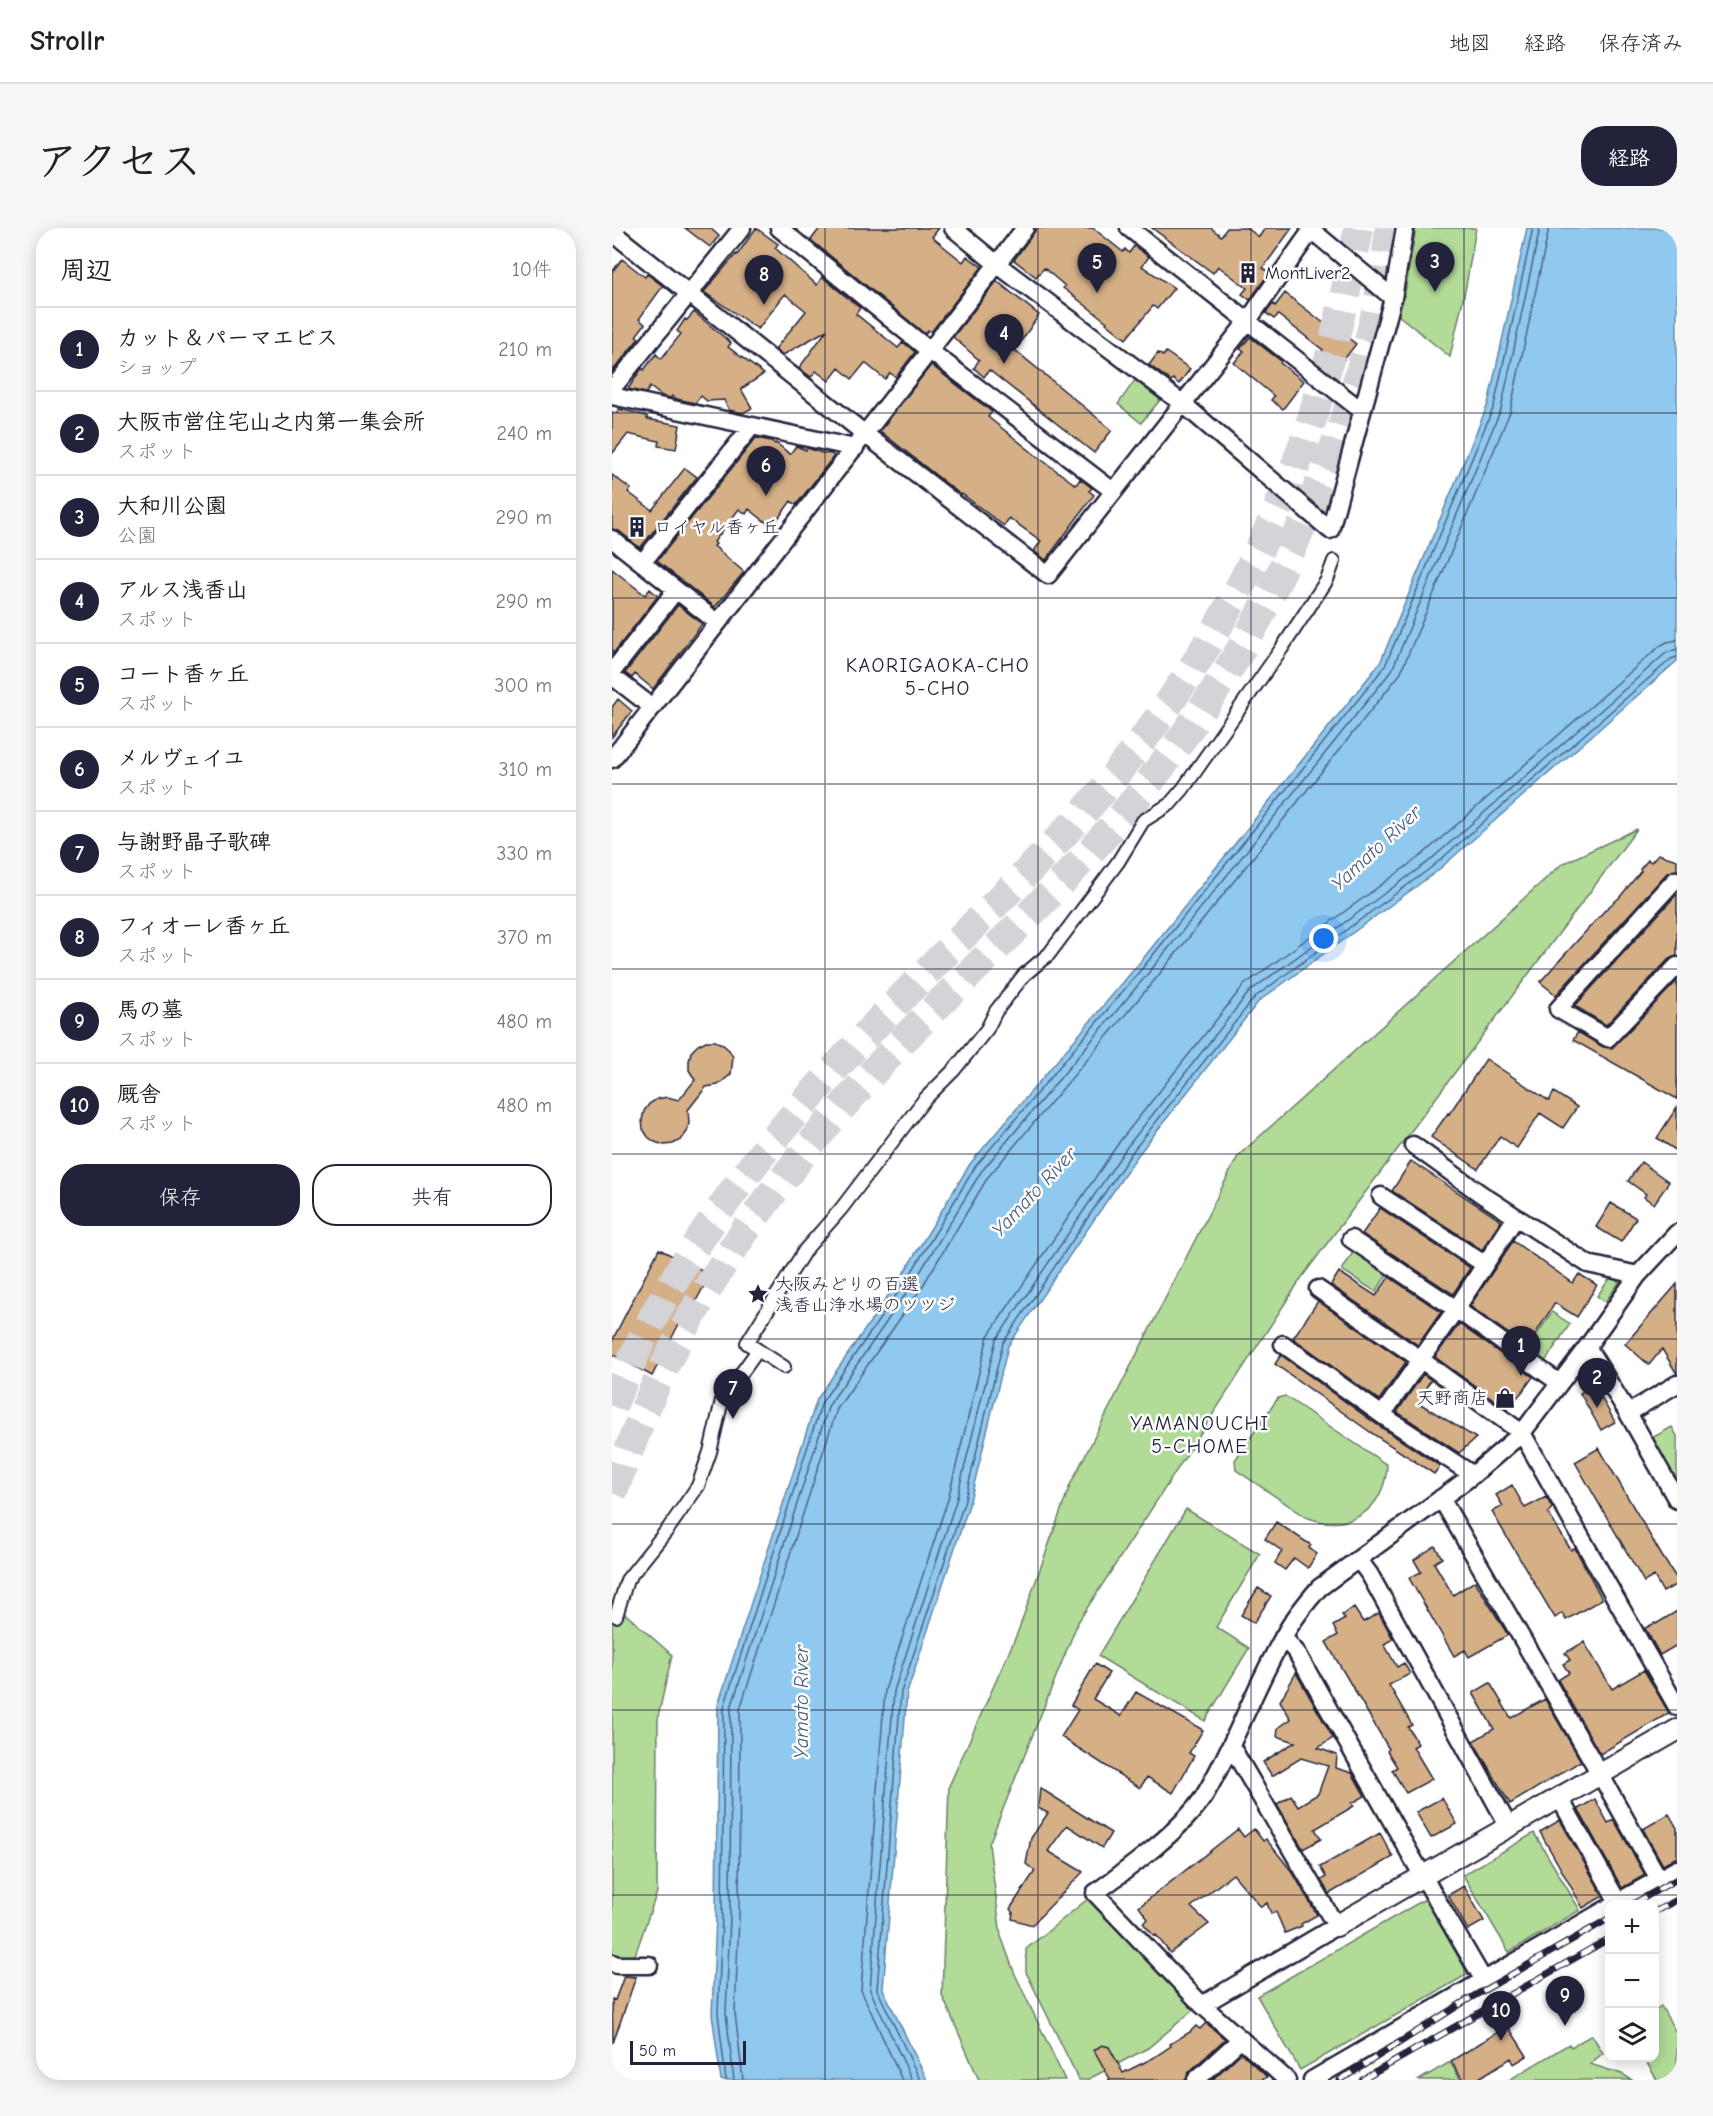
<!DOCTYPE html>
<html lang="ja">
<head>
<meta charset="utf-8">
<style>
  :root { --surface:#fff; --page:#f6f6f6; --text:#222; --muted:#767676; --line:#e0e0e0; --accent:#22223b }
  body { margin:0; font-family:"Comic Neue","Klee One",sans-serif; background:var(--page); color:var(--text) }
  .controls { position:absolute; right:18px; bottom:18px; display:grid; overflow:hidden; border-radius:12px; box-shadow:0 3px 15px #0003 }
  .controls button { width:54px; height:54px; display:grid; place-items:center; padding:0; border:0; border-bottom:2px solid var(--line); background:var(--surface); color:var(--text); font:30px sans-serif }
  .scale { position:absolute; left:18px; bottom:15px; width:116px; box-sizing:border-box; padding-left:6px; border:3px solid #22223b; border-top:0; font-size:16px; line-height:21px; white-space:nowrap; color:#22223b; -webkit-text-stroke:4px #fff; paint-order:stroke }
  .you { position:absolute; left:712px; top:711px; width:21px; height:21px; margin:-15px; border:4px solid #fff; border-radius:50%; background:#1a73e8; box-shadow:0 0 0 9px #1a73e833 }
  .badge { display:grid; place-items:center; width:39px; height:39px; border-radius:50%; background:var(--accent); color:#fff; font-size:20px; font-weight:700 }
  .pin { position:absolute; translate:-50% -50px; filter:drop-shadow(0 2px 3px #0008) }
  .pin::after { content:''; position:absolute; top:32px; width:21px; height:18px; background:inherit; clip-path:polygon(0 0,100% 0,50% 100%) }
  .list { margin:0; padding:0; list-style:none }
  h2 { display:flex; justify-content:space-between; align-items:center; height:78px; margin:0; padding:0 24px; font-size:26px }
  h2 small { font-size:20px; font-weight:400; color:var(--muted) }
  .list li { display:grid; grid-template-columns:39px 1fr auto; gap:18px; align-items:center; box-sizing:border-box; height:84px; padding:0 24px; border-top:2px solid var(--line) }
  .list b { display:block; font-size:22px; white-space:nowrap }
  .list p { margin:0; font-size:20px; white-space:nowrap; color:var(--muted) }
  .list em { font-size:20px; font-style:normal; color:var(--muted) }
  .actions { display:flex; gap:12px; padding:18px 24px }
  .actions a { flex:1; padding:14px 0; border:2px solid var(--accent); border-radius:24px; text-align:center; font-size:21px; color:var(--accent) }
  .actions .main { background:var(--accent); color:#fff }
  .icon { flex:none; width:33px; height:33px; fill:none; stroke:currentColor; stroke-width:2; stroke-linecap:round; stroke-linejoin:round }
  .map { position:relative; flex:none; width:1065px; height:1852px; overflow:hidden; border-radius:24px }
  header { display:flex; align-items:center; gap:36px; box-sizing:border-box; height:84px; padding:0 30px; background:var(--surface); border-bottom:2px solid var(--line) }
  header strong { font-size:28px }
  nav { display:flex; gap:33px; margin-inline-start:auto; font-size:21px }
  .intro { display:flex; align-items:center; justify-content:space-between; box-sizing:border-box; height:144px; padding:0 36px }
  h1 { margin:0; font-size:42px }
  .button { padding:15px 27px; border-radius:24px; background:var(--accent); color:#fff; font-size:21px; font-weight:700 }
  main { display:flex; gap:36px; padding:0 36px }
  aside { flex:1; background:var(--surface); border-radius:24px; box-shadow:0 3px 15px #0003 }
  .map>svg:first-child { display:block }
  .green { fill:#b2db98; stroke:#6a7e6a; stroke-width:1.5 }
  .water { fill:#90c9ef; stroke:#6486a7; stroke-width:1.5 }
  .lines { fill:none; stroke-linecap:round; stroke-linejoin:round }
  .shore { stroke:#4e6583; stroke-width:1.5 }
  .building { fill:#d5b087; stroke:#22223b; stroke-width:1.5 }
  .motorway-tunnel { stroke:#d3d3d8; stroke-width:30; stroke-dasharray:30 15; stroke-linecap:butt }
  .pedestrian-casing { stroke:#22223b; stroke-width:16 }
  .minor-casing { stroke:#22223b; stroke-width:21 }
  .tertiary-casing { stroke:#22223b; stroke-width:24 }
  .pedestrian { stroke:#fff; stroke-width:12 }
  .minor { stroke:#fff; stroke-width:16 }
  .tertiary { stroke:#fff; stroke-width:20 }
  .rail-casing { stroke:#22223b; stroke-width:7 }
  .rail { stroke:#fff; stroke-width:4.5; stroke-dasharray:14; stroke-linecap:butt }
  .grid { fill:none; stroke:#22223b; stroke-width:1.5; stroke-opacity:0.55 }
  .labels { text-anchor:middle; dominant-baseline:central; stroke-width:5; stroke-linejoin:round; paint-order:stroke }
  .poi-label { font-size:18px; fill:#22223b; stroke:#fff; text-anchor:start }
  .neighbourhood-label { font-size:20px; letter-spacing:1.5px; fill:#22223b; stroke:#fff }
  .water-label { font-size:20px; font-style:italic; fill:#485c7a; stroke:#fff }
</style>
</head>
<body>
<header>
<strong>Strollr</strong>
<nav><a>地図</a><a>経路</a><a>保存済み</a></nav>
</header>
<div class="intro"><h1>アクセス</h1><a class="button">経路</a></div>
<main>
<aside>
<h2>周辺<small>10件</small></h2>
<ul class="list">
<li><span class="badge">1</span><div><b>カット＆パーマエビス</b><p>ショップ</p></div><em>210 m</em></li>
<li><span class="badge">2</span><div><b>大阪市営住宅山之内第一集会所</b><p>スポット</p></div><em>240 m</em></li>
<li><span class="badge">3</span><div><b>大和川公園</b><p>公園</p></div><em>290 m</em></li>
<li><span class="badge">4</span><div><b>アルス浅香山</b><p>スポット</p></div><em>290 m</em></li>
<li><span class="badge">5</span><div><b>コート香ヶ丘</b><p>スポット</p></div><em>300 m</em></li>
<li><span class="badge">6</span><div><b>メルヴェイユ</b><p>スポット</p></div><em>310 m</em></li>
<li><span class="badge">7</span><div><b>与謝野晶子歌碑</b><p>スポット</p></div><em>330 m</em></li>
<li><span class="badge">8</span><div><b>フィオーレ香ヶ丘</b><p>スポット</p></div><em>370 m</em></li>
<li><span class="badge">9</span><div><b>馬の墓</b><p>スポット</p></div><em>480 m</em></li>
<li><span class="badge">10</span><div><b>厩舎</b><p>スポット</p></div><em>480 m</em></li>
</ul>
<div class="actions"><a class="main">保存</a><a>共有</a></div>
</aside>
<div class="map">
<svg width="1065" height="1852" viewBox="0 0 1065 1852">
  <rect width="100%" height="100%" fill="#fff"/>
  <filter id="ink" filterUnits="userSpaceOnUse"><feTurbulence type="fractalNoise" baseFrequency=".0167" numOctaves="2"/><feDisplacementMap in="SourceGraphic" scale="12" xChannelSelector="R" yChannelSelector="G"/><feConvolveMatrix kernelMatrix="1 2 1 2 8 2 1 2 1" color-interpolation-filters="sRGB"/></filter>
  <g filter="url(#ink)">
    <path class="green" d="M804,0H864L854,58L838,129L785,86L792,70Z
      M523,152L548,172L529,195L506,176Z
      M1025,601L690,1049L466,1394L377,1616L389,1708L402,1744L453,1852H367L330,1767L337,1558L405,1406L458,1257L626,928L950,636Z
      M743,1021L777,1043L764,1064L730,1042Z
      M999,1049L1007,1055L993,1074L985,1068Z
      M940,1084L958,1096L930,1138L912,1126Z
      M673,1168L775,1237C773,1283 736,1306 694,1289L624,1242L623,1232L666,1170Z
      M1060,1199L1065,1208V1263L1036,1212Z
      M574,1281L648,1326L604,1399L637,1420L593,1493L486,1428Z
      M0,1374L60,1427L46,1489L45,1664L23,1727L13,1730L0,1725Z
      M922,1605L968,1682L897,1724L851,1647Z
      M477,1670L587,1777L536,1820L475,1852H467L414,1744V1721Z
      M813,1671L856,1746L688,1842L645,1768Z
      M1049,1778L1065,1806V1852H1045L1032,1830H1042L1043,1782Z
      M980,1807L991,1825L978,1836L1010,1846L1020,1852H897L957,1816L959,1819Z
      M838,1834L849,1852H807Z"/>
    <path class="water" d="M915,0H1065V433L824,644L647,773L526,927L396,1118L357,1277L295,1465L271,1761L315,1852H109L100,1786L104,1688L106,1477L205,1171L291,1046L358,936L529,733L768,435L876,176Z"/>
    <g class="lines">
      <path class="shore" d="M114,1852L106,1785L110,1688L112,1479L210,1174L296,1050L363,939L533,737L773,438L882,178L921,0
        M122,1852L114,1785L118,1689L119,1480L217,1177L302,1054L369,944L539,742L780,442L889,181L928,0
        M131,1852L123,1785L127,1689L128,1481L225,1181L310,1059L376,949L546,748L788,446L898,184L937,0
        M290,1852L249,1762L273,1462L336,1271L376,1108L508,913L632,757L810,627L1048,418L1055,414L1065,412
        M300,1852L258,1762L282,1463L344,1273L384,1112L515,919L638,763L816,634L1054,425L1065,421
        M308,1852L265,1761L289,1464L352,1275L391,1115L521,923L643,769L820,639L1059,431L1065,429"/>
    </g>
    <path class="building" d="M73,0H98L107,8L98,19Z
      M144,0L166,16L163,20L205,57L210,49L248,80L244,86L286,120L291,114L303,124L284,149L278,145L273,151L253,135L240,151L227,140L217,153L204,143L199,149L187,140L215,102L171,127L163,121L194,83L173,66L146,101L92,64L124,26L125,27Z
      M208,0H327L320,9L351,34L355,28L370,39L319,104L316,102L313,106L199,12Z
      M425,0H481L511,24L513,21L517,25L522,18L537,29L530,38L562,60L545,81L541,78L514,111L494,95L495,94L451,60L453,58L432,40L424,49L402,32Z
      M540,0H599L609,8L615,0H635L647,9L653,0H680L651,40L657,45L638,72L630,66L635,60L606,38L601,45Z
      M10,31L33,49L35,46L51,58L27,91L33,96L24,108L27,110L0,144V44Z
      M385,53L427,87L403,122L500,202L482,225L377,142L372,149L362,140L367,132L341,109Z
      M673,65L717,99L719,97L744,116L721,146L703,132L711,122L666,87L662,91L654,85L661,76L663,78Z
      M82,84L119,115L116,119L152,146L129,161L140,180L131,185L117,182L112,172L95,173L89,168L83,175L65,171L60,168L59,170L50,168L38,159L34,165L16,161L30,140L32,142L44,126L49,131L69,106L65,103L73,91L75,92Z
      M638,109L669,133L668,135L692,153L671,181L659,172L662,168L622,135L632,123L628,121Z
      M554,124L578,141L567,156L561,151L559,153L537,137L546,125L551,128Z
      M319,137L380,184L376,189L426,229L464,257L468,251L480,260L477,263L482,267L434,332L422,323L429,313L397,290L392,298L350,266L349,267L268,203Z
      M7,181L35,188V191L68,197L64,221L46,218L47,213L16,206L0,226V184L6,185Z
      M144,210L159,213L163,216L164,215L178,226L184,218L194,222L195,220L210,225L219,226L222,228L184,277L179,273L160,299L137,281L134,286L127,281L102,314L104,316L102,318L132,344L103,379L45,333Z
      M73,240L85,249L28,320L7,303L0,301V247L19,261L16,264L40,282Z
      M0,341L33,367L38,361L46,368L0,427Z
      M66,377L90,396L41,461L23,446L20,450L13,445Z
      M6,471L20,483L0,509V479Z
      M1046,626L1065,632V642L1055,645L944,767L928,754L994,681L1007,670L1029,643L1028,641L1036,632L1039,634Z
      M1065,666V728L1057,731L994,797L963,778Z
      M1065,753V871L961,812L966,804L991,819L1000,820Z
      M94,813H103L110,816L117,822L121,829L119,846L106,857L94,859L76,882L77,895L75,904L69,912L61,916L52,917L43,914L36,909L31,901L30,892L32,883L37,876L45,871L55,869L67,872L83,852L77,842V833L79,824L86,817Z
      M874,831L937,873L942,864L965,879L951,900L928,885L905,920L888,908L866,941L819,909L836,885L837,886Z
      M1065,879V923L1045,910Z
      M799,933L889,993L870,1022L780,963Z
      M1029,934L1057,954L1042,976L1032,969L1034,966L1016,953Z
      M999,975L1024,990L1009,1014L984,999Z
      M768,980L858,1040L841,1066L750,1006Z
      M901,1013L961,1055L967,1046L985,1057L965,1089L943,1075L915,1119L858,1078Z
      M47,1021L98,1047L72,1095L68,1094L40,1148L0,1126V1113Z
      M727,1044L764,1068L777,1049L829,1084L806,1117L719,1057Z
      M1065,1056V1146L1050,1121L1037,1137L1013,1116Z
      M706,1073L794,1134L767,1172L681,1110Z
      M847,1096L921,1149L910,1164L895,1181L823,1129Z
      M669,1127L764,1196L828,1238L822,1246L758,1204L663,1136Z
      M811,1146L819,1152L814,1159L816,1161L807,1175L864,1210L847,1225L785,1184Z
      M982,1157L1003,1194L989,1202L968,1165Z
      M987,1220L1050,1328L1065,1351V1356L1051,1364L1042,1348L1032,1354L963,1234Z
      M900,1257L913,1280L934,1269L940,1280L936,1285L959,1322L963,1320L990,1371L954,1392L950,1385L943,1390L880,1284L891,1278L884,1267Z
      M664,1294L699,1317L697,1320L705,1326L696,1340L682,1330L673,1342L663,1335L670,1323L653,1311Z
      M823,1318L830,1330L822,1335L841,1367L863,1353L896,1407L857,1429L853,1422L842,1428L797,1350L809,1344L802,1332Z
      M646,1360L659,1368L642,1395L629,1387Z
      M742,1380L751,1394L767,1385L781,1411L772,1416L785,1439L792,1435L798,1446L777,1457L800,1497L796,1499L806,1516L801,1519L820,1551L794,1565L780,1542L785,1539L775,1523L777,1521L714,1414L726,1407L721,1398L733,1391L730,1387Z
      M1065,1383V1417L1048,1427L1033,1400L1043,1395L1044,1396Z
      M972,1414L1000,1461L1032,1442L1057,1485L988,1526L946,1452L957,1445L951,1436L958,1432L953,1425Z
      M483,1436L497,1445L481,1471L509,1488L524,1464L591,1502L577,1525L582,1528L561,1565L535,1549L528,1560L449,1509L466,1482L459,1477Z
      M684,1445L721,1510L706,1520L725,1527L724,1540L740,1545L753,1568L740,1575L742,1578L703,1601L709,1611L691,1621L665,1576L679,1567L686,1578L706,1566L716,1538L689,1530L660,1548L651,1534L683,1514L665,1508L666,1500L679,1491L668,1473Z
      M878,1455L899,1490L933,1471L969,1533L898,1576L861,1513L882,1501L861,1465Z
      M428,1560L499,1605L490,1620L455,1597L436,1623L471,1644L420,1697L400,1691L401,1684L398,1681L423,1643L414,1636L419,1610L436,1585L426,1580Z
      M830,1570L845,1596L819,1610L804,1584Z
      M983,1571L996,1595L1002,1592L1033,1647L1010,1660L966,1581Z
      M1057,1586L1065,1600V1629L1051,1637L1031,1601Z
      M948,1592L991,1668L971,1680L928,1604Z
      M626,1601L632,1609L642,1601L651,1613L654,1611L681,1645L705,1687L689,1696L690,1698L673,1705L664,1684L659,1686L655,1675L649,1679L621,1646L579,1679L597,1696L558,1725L544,1707L542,1708L531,1695L536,1691L527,1679Z
      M768,1605L781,1629L717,1666L709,1652L714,1649L708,1639Z
      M852,1658L872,1693L856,1702L836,1667Z
      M12,1748L24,1749L1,1815L0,1771L3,1772Z
      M594,1795L613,1811L577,1844L574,1852H496L498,1851L482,1822L490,1817L497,1819L511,1845L541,1830L559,1818L558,1816L578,1804L584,1798L588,1801Z
      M896,1798L915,1828L902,1836L899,1830L864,1852H851L839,1833Z
      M629,1825L655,1849L650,1852H600Z"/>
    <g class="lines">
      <path class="motorway-tunnel" d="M0,1178C13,1148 26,1117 42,1088C108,964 203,858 301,758C365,692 435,629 494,558C571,466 635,359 680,247C711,168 730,83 747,0
        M0,1265C16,1225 31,1184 49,1145C77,1088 110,1035 147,983C192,922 241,864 294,809C363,739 436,672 501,598C547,545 589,486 626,426C655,378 680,321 702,269C739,183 768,93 778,0"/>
      <g class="pedestrian-casing">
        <path id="pedestrian" d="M172,1139L135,1115L193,1022L229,981L312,872L342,842L375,801L384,783L412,747L437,726L506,634L531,593L558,576L571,561L670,420L715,352L722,333
          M4,1388L15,1352L56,1301L86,1258L98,1224L110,1172L146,1122"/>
      </g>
      <g class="minor-casing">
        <path id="minor" d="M167,0L318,123L501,263
          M341,0L386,37L570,175L718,302L781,70L793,0
          M517,0L750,183
          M697,0L781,70
          M0,4L253,206L436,347L635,94L701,0
          M0,161L130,0
          M0,168L243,220
          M0,311L106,395
          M30,335L140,198
          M0,444L64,362
          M0,448L40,479
          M0,531L413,0
          M1065,653L1063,652L946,781L996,810L1065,738
          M801,917L869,966L904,989
          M769,968L872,1036
          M739,1011L844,1081L946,1154
          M706,1061L808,1131L910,1205L1065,1479
          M671,1116L770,1187L861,1247
          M975,1119L1016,1185L1065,1272
          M1016,1185L1065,1156
          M770,1187L844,1081L904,989L976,1036L1026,1047
          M829,1270L988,1546L1047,1651
          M747,1332L758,1347L897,1599
          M671,1409L685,1425L801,1631L871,1751
          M947,1569L1006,1674
          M1002,1676L1065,1641
          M0,1735L5,1737H37
          M590,1777L724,1698L619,1518
          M584,1852L629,1811
          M675,1852L590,1777L483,1665C516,1641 570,1602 592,1568C623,1517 642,1460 672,1408C681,1391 694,1375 707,1360L861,1247L910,1205L975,1119L1026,1047L1065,1005
          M700,1852L998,1679"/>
      </g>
      <g class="tertiary-casing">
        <path id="tertiary" d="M724,1698L1065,1502"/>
      </g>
      <use href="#pedestrian" class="pedestrian"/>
      <use href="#minor" class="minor"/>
      <use href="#tertiary" class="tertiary"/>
      <g class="rail-casing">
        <path id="rail" d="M1021,1676L1065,1651
          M1042,1684L1065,1672
          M728,1852L855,1772L998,1690
          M750,1852L998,1710"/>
      </g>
      <use href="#rail" class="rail"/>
    </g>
  </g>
  <path class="grid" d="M213,0V1852M426,0V1852M639,0V1852M852,0V1852M0,185H1065M0,370H1065M0,556H1065M0,741H1065M0,926H1065M0,1111H1065M0,1296H1065M0,1482H1065M0,1667H1065"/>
  <defs>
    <g id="building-bare" transform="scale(1.62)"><path d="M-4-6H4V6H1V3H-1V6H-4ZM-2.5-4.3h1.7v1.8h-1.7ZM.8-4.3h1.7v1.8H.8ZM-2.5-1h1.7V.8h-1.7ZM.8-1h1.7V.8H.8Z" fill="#22223b" stroke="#fff" stroke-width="2.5" paint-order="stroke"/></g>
    <g id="sight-bare" transform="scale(1.62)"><path d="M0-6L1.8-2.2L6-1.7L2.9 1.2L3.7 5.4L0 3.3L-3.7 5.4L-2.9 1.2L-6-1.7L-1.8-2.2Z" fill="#22223b" stroke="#fff" stroke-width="2.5" paint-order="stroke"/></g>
    <g id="shop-bare" transform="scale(1.62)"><path d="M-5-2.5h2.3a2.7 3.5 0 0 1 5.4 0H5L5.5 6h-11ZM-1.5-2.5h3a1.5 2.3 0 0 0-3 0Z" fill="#22223b" stroke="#fff" stroke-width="2.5" paint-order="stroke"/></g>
  </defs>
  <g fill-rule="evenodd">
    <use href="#building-bare" x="636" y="45"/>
    <use href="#building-bare" x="25" y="299"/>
    <use href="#sight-bare" x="146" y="1066"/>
    <use href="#shop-bare" x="893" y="1170"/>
  </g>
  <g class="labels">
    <g class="poi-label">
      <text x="653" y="45">MontLiver2</text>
      <text x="42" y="299">ロイヤル香ヶ丘</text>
      <text x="163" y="1056">大阪みどりの百選<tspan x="163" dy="21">浅香山浄水場のツツジ</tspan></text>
      <text x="876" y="1170" text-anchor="end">天野商店</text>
    </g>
    <g class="neighbourhood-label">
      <text x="326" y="437">KAORIGAOKA-CHO<tspan x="326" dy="23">5-CHO</tspan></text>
      <text x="588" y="1195">YAMANOUCHI<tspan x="588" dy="23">5-CHOME</tspan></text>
    </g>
    <g class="water-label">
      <text transform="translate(764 620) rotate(-43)">Yamato River</text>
      <text transform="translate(422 964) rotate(-47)">Yamato River</text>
      <text transform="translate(189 1474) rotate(-90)">Yamato River</text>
    </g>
  </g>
</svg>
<div class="controls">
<button>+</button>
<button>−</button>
<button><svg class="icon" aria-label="layers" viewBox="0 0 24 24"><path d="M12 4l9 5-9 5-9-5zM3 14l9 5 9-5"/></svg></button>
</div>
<div class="scale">50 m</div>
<div class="you"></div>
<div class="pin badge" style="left:909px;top:1148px">1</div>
<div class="pin badge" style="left:985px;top:1180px">2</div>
<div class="pin badge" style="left:823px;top:64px">3</div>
<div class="pin badge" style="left:392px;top:136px">4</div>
<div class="pin badge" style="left:485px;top:65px">5</div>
<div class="pin badge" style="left:154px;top:268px">6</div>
<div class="pin badge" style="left:121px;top:1191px">7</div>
<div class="pin badge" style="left:152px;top:77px">8</div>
<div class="pin badge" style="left:953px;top:1798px">9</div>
<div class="pin badge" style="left:889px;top:1813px">10</div>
</div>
</main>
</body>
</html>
